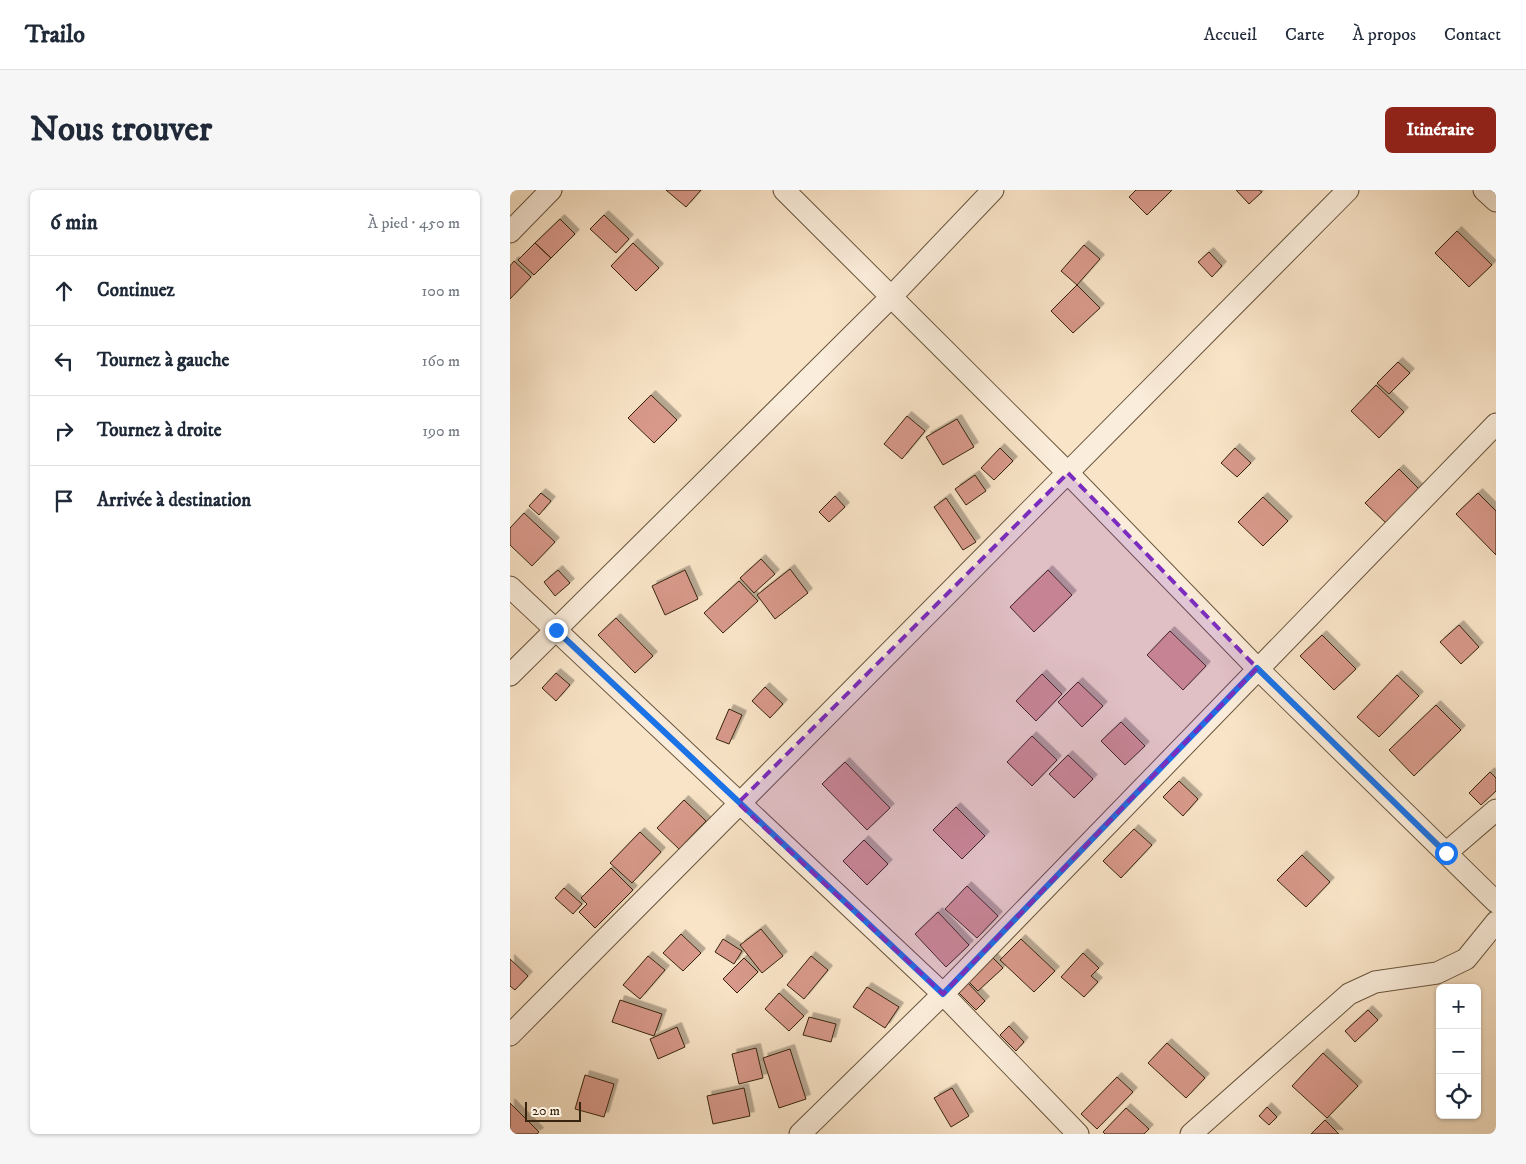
<!DOCTYPE html>
<html lang="fr">
<head>
<meta charset="utf-8">
<style>
  :root { --surface:#fff; --page:#f6f6f7; --text:#1f2937; --muted:#747a83; --line:#e0e1e3; --accent:#8f2418 }
  body { margin:0; font-family:"IM FELL DW Pica",serif; background:var(--page); color:var(--text) }
  .controls { position:absolute; right:15px; bottom:15px; display:grid; overflow:hidden; border-radius:8px; box-shadow:0 1px 4px #0004 }
  .controls button { width:45px; height:45px; display:grid; place-items:center; padding:0; border:0; border-bottom:1px solid var(--line); background:var(--surface); color:var(--text); font:25px sans-serif }
  .scale { position:absolute; left:15px; bottom:12px; width:56px; box-sizing:border-box; padding-left:5px; border:2px solid #37240e; border-top:0; font-size:14px; line-height:18px; white-space:nowrap; color:#37240e; -webkit-text-stroke:4px #fbeddb; paint-order:stroke }
  .stop { position:absolute; width:15px; height:15px; margin:-11px; border:4px solid #1a73e8; border-radius:50%; background:#fff }
  .stop.end { background:#1a73e8; border-color:#fff; box-shadow:0 1px 5px #0008 }
  .list { margin:0; padding:0; list-style:none }
  h2 { display:flex; justify-content:space-between; align-items:center; height:65px; margin:0; padding:0 20px; font-size:21px }
  h2 small { font-size:16px; font-weight:400; color:var(--muted) }
  .list li { display:grid; grid-template-columns:32px 1fr auto; gap:15px; align-items:center; box-sizing:border-box; height:70px; padding:0 20px; border-top:1px solid var(--line) }
  .list b { display:block; font-size:19px; white-space:nowrap }
  .list em { font-size:16px; font-style:normal; color:var(--muted) }
  .icon { flex:none; width:28px; height:28px; fill:none; stroke:currentColor; stroke-width:2; stroke-linecap:round; stroke-linejoin:round }
  .map { position:relative; flex:none; width:986px; height:944px; overflow:hidden; border-radius:8px }
  header { display:flex; align-items:center; gap:30px; box-sizing:border-box; height:70px; padding:0 25px; background:var(--surface); border-bottom:1px solid var(--line) }
  header strong { font-size:24px }
  nav { display:flex; gap:28px; margin-inline-start:auto; font-size:18px }
  .intro { display:flex; align-items:center; justify-content:space-between; box-sizing:border-box; height:120px; padding:0 30px }
  h1 { margin:0; font-size:35px }
  .button { padding:12px 22px; border-radius:8px; background:var(--accent); color:#fff; font-size:18px; font-weight:700 }
  main { display:flex; gap:30px; padding:0 30px }
  aside { flex:1; background:var(--surface); border-radius:8px; box-shadow:0 1px 4px #0004 }
  .map>svg:first-child { display:block }
  .building { fill:#d8998a; stroke:#37240e; filter:url(#shadow) }
  .lines { fill:none; stroke-linecap:round; stroke-linejoin:round }
  .street-casing { stroke:#68543c; stroke-width:23 }
  .street { stroke:#fbeddb; stroke-width:21 }
  .route { stroke:#1a73e8; stroke-width:6 }
  .marked { fill:#7b2cbf; fill-opacity:0.2; stroke:#7b2cbf; stroke-width:4; stroke-dasharray:10 6; stroke-linejoin:round }
</style>
</head>
<body>
<header>
<strong>Trailo</strong>
<nav><a>Accueil</a><a>Carte</a><a>À propos</a><a>Contact</a></nav>
</header>
<div class="intro"><h1>Nous trouver</h1><a class="button">Itinéraire</a></div>
<main>
<aside>
<h2>6 min<small>À pied · 450 m</small></h2>
<ul class="list">
<li><svg class="icon" aria-label="ahead" viewBox="0 0 24 24"><path d="M12 20V5M6 11l6-6 6 6"/></svg><div><b>Continuez</b></div><em>100 m</em></li>
<li><svg class="icon" aria-label="left" viewBox="0 0 24 24"><path d="M17 20v-9H6M10 6l-5 5 5 5"/></svg><div><b>Tournez à gauche</b></div><em>160 m</em></li>
<li><svg class="icon" aria-label="right" viewBox="0 0 24 24"><path d="M7 20v-9h11M14 6l5 5-5 5"/></svg><div><b>Tournez à droite</b></div><em>190 m</em></li>
<li><svg class="icon" aria-label="arrive" viewBox="0 0 24 24"><path d="M6 21V4h12l-3 4 3 4H6"/></svg><div><b>Arrivée à destination</b></div></li>
</ul>
</aside>
<div class="map">
<svg width="986" height="944" viewBox="0 0 986 944">
  <defs>
    <filter id="shadow"><feDropShadow dx="4.5" dy="-4.5" stdDeviation="0" flood-color="#0004"/></filter>
  </defs>
  <rect width="100%" height="100%" fill="#f9e4c7"/>
  <filter id="stains"><feTurbulence type="fractalNoise" baseFrequency=".004" numOctaves="4"/><feColorMatrix values="0 0 0 0 .2 0 0 0 0 .09 0 0 0 0 .02 0 0 0 .5 -.17"/></filter>
  <radialGradient id="worn" r=".72"><stop offset=".6" stop-color="#630" stop-opacity="0"/><stop offset="1" stop-color="#630" stop-opacity=".3"/></radialGradient>
  <path class="building" d="M156,0H191L176,17Z
    M626,0H662L637,25L619,7Z
    M726,0H749L752,2L739,14Z
    M94,25L119,49L106,63L80,39Z
    M50,29L65,44L41,68L25,53Z
    M947,41L982,75L959,97L925,63Z
    M25,53L41,68L24,85L8,70Z
    M123,53L149,78L126,101L101,76Z
    M574,55L590,69L567,95L551,81Z
    M699,62L712,76L702,87L688,72Z
    M4,71L21,87L0,109V76Z
    M567,95L590,118L563,143L541,121Z
    M888,172L900,183L879,204L867,193Z
    M866,195L894,222L869,248L841,221Z
    M141,205L167,230L144,253L118,228Z
    M397,226L415,241L392,269L374,254Z
    M447,229L464,257L433,275L416,247Z
    M490,258L503,271L484,290L471,278Z
    M725,258L741,273L727,287L711,273Z
    M889,279L911,301L877,334L855,313Z
    M465,285L476,301L456,315L445,299Z
    M31,303L41,311L29,325L19,316Z
    M968,303L986,321V365L946,324Z
    M325,306L335,317L319,332L309,322Z
    M753,307L778,331L753,356L728,332Z
    M436,308L466,352L453,360L424,317Z
    M14,323L45,352L22,376L0,355V338Z
    M251,369L265,384L244,403L230,388Z
    M280,379L298,403L265,429L247,405Z
    M48,380L60,393L45,406L34,392Z
    M175,380L188,409L155,425L142,396Z
    M538,380L562,405L524,442L500,417Z
    M229,391L248,411L213,443L194,423Z
    M106,428L143,466L125,483L88,445Z
    M949,435L969,457L951,474L930,452Z
    M660,441L696,476L673,500L637,465Z
    M812,445L846,479L824,500L790,466Z
    M46,483L60,495L46,511L32,498Z
    M532,484L552,504L526,531L506,511Z
    M887,485L909,506L869,547L847,527Z
    M568,492L593,516L572,537L548,512Z
    M255,497L273,514L260,528L242,511Z
    M926,515L951,540L904,586L879,560Z
    M219,519L232,525L219,554L206,549Z
    M611,532L635,556L615,575L591,551Z
    M522,546L547,570L522,596L497,572Z
    M558,565L583,589L564,608L539,584Z
    M335,572L380,618L357,640L312,594Z
    M980,582L986,588V601L971,615L959,603Z
    M669,591L688,609L673,626L653,607Z
    M174,610L196,631L169,659L147,638Z
    M446,617L475,646L452,669L423,640Z
    M624,639L642,655L611,688L593,671Z
    M130,642L151,662L122,693L100,673Z
    M354,650L378,674L357,695L333,671Z
    M792,665L820,692L796,717L767,690Z
    M101,678L123,700L85,738L69,722L77,714L71,708Z
    M457,696L488,726L467,748L435,719Z
    M54,698L72,714L63,724L45,708Z
    M428,722L459,755L436,777L405,744Z
    M251,739L273,766L252,783L230,755Z
    M171,744L191,763L173,781L153,763Z
    M213,749L232,761L224,774L205,762Z
    M511,749L545,781L524,802L490,770Z
    M573,763L589,778L581,786L588,792L574,807L551,787Z
    M138,766L155,780L130,809L113,795Z
    M301,766L318,780L294,809L277,795Z
    M482,767L493,778L468,801L457,790Z
    M234,768L248,782L227,803L213,789Z
    M0,769L18,786L5,800L0,796Z
    M457,792L475,811L466,820L447,801Z
    M357,797L389,817L375,838L343,817Z
    M269,803L294,826L279,841L255,819Z
    M110,810L152,824L144,846L102,832Z
    M858,820L868,830L845,852L835,841Z
    M299,827L326,834L321,852L293,845Z
    M499,836L514,852L506,861L490,845Z
    M167,837L175,857L148,869L140,849Z
    M657,853L695,888L676,908L638,873Z
    M246,858L253,888L229,894L222,864Z
    M280,859L296,909L269,918L253,868Z
    M813,863L848,896L817,928L782,896Z
    M75,885L104,894L94,927L65,919Z
    M607,887L623,902L587,939L571,924Z
    M234,898L240,926L203,934L197,906Z
    M442,898L459,926L441,937L424,908Z
    M0,913L29,942L27,944H0Z
    M757,917L767,927L759,935L749,926Z
    M616,918L639,939L634,944H595L593,942Z
    M815,930L829,944H801Z"/>
  <g class="lines">
    <g class="street-casing">
      <path id="street" d="M274,0L558,283L747,478L986,712
        M974,0L986,11
        M0,42L41,0
        M0,397L433,804L568,944
        M0,485L381,107L483,0
        M936,663L986,620
        M0,845L838,0
        M290,944L433,804L986,234
        M681,944L839,804L865,792L927,783L956,769L986,732"/>
    </g>
    <use href="#street" class="street"/>
  </g>
  <g class="lines">
    <path class="route" d="M46,440L433,804L747,478L936,663"/>
  </g>
  <path class="marked" d="M558,283L747,478L433,804L228,613Z"/>
  <rect width="100%" height="100%" filter="url(#stains)"/>
  <rect width="100%" height="100%" fill="url(#worn)"/>
</svg>
<div class="controls">
<button>+</button>
<button>−</button>
<button><svg class="icon" aria-label="locate" viewBox="0 0 24 24"><circle cx="12" cy="12" r="6"/><path d="M12 2v4M12 18v4M2 12h4M18 12h4"/></svg></button>
</div>
<div class="scale">20 m</div>
<div class="stop" style="left:936px;top:663px"></div>
<div class="stop end" style="left:46px;top:440px"></div>
</div>
</main>
</body>
</html>
